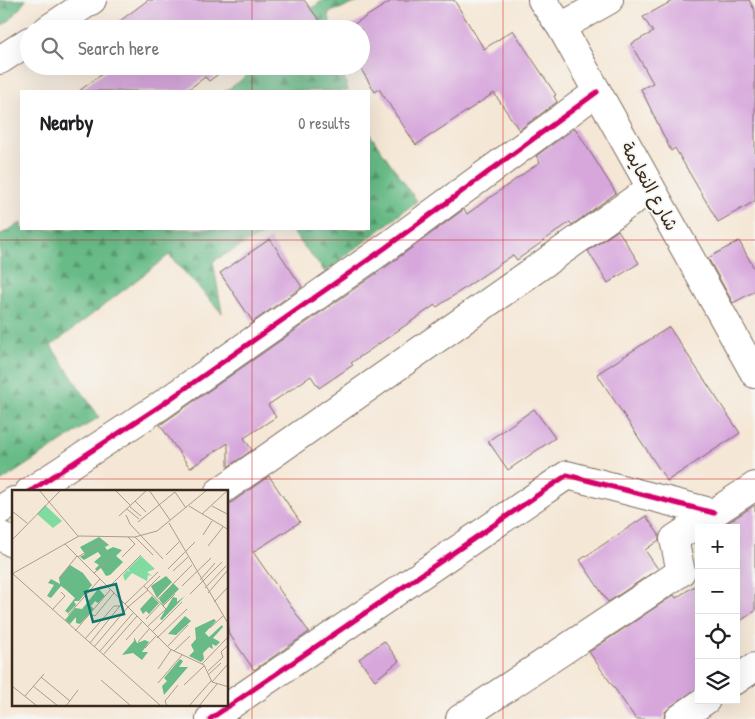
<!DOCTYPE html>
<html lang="en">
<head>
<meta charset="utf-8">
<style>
  :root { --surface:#fff; --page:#f6f6f6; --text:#202124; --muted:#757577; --line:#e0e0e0 }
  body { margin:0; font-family:"Patrick Hand","Playpen Sans Arabic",sans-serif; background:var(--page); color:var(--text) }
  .controls { position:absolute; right:15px; bottom:15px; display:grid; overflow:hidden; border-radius:0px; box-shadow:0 5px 20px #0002 }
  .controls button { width:45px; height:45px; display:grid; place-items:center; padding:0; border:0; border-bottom:1px solid var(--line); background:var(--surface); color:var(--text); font:25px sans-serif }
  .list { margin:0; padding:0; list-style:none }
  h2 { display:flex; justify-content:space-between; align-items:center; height:65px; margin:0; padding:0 20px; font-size:21px }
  h2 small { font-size:16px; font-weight:400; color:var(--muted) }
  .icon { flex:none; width:28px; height:28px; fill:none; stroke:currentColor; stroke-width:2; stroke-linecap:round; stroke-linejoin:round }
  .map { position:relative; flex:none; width:755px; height:719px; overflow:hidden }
  .search { position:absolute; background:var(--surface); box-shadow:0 5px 20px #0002; left:20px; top:20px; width:350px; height:55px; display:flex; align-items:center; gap:12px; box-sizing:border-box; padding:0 18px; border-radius:28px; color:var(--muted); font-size:19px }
  .panel { position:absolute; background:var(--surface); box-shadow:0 5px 20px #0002; left:20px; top:90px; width:350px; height:140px; border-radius:0px }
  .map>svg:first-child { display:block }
  .forest { fill:url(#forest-firs); stroke:#527252 }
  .building { fill:#d7a7dc }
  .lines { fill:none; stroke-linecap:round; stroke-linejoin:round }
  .minor-casing { stroke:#7c6c5e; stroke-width:30 }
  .minor { stroke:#fff; stroke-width:28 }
  .cycleway-casing { stroke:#f6f6f2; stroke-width:8 }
  .cycleway { stroke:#d6006c; stroke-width:5 }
  .grid { fill:none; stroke:#d62828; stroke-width:1; stroke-opacity:0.55 }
  .labels { text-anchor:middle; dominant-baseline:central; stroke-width:4; stroke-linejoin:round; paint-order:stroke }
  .street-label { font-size:18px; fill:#3b2a1e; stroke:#f6f6f2 }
  .inset-road { fill:none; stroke:#ab9b8c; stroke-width:1 }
  .view { fill:#0f766e; fill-opacity:0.15; stroke:#0f766e; stroke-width:2.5 }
  .inset-edge { fill:none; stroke:#3b2a1e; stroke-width:2.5 }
</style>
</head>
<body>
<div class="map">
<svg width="755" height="719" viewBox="0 0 755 719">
  <defs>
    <pattern id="forest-firs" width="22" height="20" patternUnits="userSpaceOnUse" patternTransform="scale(1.25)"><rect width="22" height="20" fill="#68bb87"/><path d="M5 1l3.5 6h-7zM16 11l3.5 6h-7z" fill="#57986e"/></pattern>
  </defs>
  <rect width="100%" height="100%" fill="#f6f6f2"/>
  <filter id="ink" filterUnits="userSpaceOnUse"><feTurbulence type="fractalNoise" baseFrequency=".02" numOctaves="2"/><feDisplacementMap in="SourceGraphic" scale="10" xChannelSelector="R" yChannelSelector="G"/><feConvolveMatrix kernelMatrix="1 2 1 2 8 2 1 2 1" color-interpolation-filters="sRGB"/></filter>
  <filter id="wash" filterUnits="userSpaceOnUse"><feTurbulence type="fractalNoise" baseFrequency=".0096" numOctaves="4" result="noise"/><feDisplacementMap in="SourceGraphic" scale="20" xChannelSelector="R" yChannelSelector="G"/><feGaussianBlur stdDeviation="1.12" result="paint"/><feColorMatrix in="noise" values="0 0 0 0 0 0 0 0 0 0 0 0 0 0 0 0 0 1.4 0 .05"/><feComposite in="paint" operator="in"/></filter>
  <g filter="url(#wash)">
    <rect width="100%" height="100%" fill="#f5e7d6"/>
    <path class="forest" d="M0,0H26L11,19L0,27Z
      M323,0H364L328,13L332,29H291L311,9Z
      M255,66H341L348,91H225L239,82Z
      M369,133L417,201L325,272L290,229H369Z
      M21,223V229H272L213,261L222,313L169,255L51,346L99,417L0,482V235Z"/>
    <g id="blocks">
      <path class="building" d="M148,0H304L326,29H109Z
        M393,0H454L484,49L513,30L556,95L554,96L557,102L519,130L494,93L416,145L379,89L375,92L359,66H361V29H346Z
        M674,0H749L755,11V201L718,222L675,148L671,151L641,89L653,83L631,44L653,32L643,17Z
        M113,66H229L209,81L205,77L186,91H79Z
        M575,128L616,193L572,225L570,222L517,260L513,255L437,307L435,305L351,363L353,365L319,388L311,376L268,405L276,417L244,438L252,450L228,467V443L190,468L160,425L394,261L464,209L467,214L540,162L536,156Z
        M618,230L639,263L608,283L588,251Z
        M270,239L302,287L253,322L220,273Z
        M739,241L755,270V291L733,303L708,258Z
        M669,327L740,433L667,481L597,374Z
        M534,409L555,438L508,470L488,441Z
        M269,476L300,522L253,552L309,632L254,670L228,632V505Z
        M755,505V611L736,624V558L740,556L736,550V528L721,527Z
        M646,516L659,535V540L645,550L658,569L608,602L580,560Z
        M699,583V687L670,707L665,712L664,719H636L589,652L674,595L676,598Z
        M384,641L399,661L375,680L359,659Z"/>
    </g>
  </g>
  <g filter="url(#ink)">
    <use href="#blocks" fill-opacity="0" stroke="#7c6c5e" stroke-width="1"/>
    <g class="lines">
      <g class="minor-casing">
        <path id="minor" d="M542,0L561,27L755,374
          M561,27L609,0
          M48,29L92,0
          M0,60L29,41
          M29,492L160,406L385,248L597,92
          M219,492L651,188
          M0,510L14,501
          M0,535L14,544
          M736,680L755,667
          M210,719L567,475L714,513
          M460,719L681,572L674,539L755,486
          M679,719L706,700"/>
      </g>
      <use href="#minor" class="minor"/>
      <g class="cycleway-casing">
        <path id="cycleway" d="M29,492L160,406L385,248L597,92
          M210,719L567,475L714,513"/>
      </g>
      <use href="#cycleway" class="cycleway"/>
    </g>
  </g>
  <path class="grid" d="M252,0V29M503,0V719M252,66V91M252,229V719M0,240H755M0,479H755"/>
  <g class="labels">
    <g class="street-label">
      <text transform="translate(650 186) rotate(61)">شارع النعايمة</text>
    </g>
  </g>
  <g transform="translate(12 490)">
    <rect width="216" height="216" fill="#f5e7d6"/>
    <path d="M129,66L143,79L135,82L140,86L136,85L135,91L120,83L113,91L111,85L115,80L118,82L116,79Z" fill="#80dba1"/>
    <path d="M87,47L97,55L93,57L95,60L101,57L110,60L104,66L111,72L98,85L94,86L89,78L85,81L83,79L87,75L82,72L89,66L86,62L72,70L68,67L73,64L68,57ZM58,75L71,83L80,95L67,111H62L64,115L56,123L53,121L63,108L53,99L49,96L39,108L35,106L42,95L36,93L39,89L48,94L47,88ZM154,86L160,92L145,108L139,96ZM161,93L167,99L151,115L147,109ZM90,94L87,99L93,106L86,113L83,111L79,116L82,119L68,134L64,133V127L58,134L53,130L63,118L70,119ZM140,106L147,113L137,124L134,121L131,124L128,119ZM173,106L150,130L148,129L161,107L165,108V112ZM173,126L179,131L164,145L156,144ZM202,129L204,131L193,143L197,147L210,135L211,137L201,148L208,152L204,156L200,154L201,159L197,157L191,163L192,169L189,172L177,166L182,161L179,155L184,149L183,138ZM122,147L125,153L133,150L137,152L130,162H136L130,170L121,163L110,165L122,151ZM168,169L171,171L167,177H176L152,205L150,196L155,191L152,188Z" fill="#68bb87"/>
    <path d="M33,15L50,31L41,38L25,24Z" fill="#80dba1"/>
    <path class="inset-road" d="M27,0L66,46M103,0L118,15M137,0L158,30M163,2L174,18M123,11L134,22M117,16L129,26M177,16L217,40M200,16L217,25M115,19L127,29M0,21L15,33M190,24L216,0M114,25L118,34L151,69M107,26L135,0M126,32L163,2M157,33L217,135M191,45L200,31M123,47L141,65M0,50L49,0M53,54L158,159L192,175L200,192L217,197M196,56L211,37M154,65L167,52M66,67L92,51M110,67L123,54L116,47M156,79L183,52M161,81L176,67M82,83L99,68M0,84L67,46L123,47L145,41L195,0M1,84L149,216M47,88L65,66M188,90L203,73M132,96L154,119L135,137M170,96L199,68M97,97L129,65M193,98L214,76M135,99L148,86M196,103L215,81M178,104L210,72M146,109L180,75M202,112L217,96M113,114L146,82M151,116L163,104M40,120L53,106L49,102M78,124L83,126L102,103M56,125L88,89M134,129L149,113M198,138L211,126M63,141L99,99M140,142L170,112M145,148L175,119M73,149L102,116H108M114,150L130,132M126,152L137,139M78,153L111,112M82,157L116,117L136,100M155,157L176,135M133,158L144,146M88,161L121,123M162,161L178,146M91,165L125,126M190,174L217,146M146,179L159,160M196,181L211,167L209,162L217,154M197,184L209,173M29,187L58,211M89,190L119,216M200,192L215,175M146,193L170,165M172,195L192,176M0,196L25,216M21,196L46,216M13,206L32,184M54,216L66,200M155,216L153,211L166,195M177,216L199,191M187,216L205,194"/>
    <path class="view" d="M104,94L112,124L81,132L73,102Z"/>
    <rect width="216" height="216" class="inset-edge"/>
  </g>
</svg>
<div class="controls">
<button>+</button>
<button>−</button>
<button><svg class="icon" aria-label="locate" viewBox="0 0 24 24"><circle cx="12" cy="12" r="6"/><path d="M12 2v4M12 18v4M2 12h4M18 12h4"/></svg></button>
<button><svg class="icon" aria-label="layers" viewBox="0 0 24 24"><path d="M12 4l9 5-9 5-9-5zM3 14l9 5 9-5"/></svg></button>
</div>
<div class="search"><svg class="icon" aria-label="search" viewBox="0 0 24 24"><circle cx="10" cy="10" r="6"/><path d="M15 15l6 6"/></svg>Search here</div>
<section class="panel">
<h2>Nearby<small>0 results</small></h2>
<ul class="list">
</ul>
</section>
</div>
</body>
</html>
